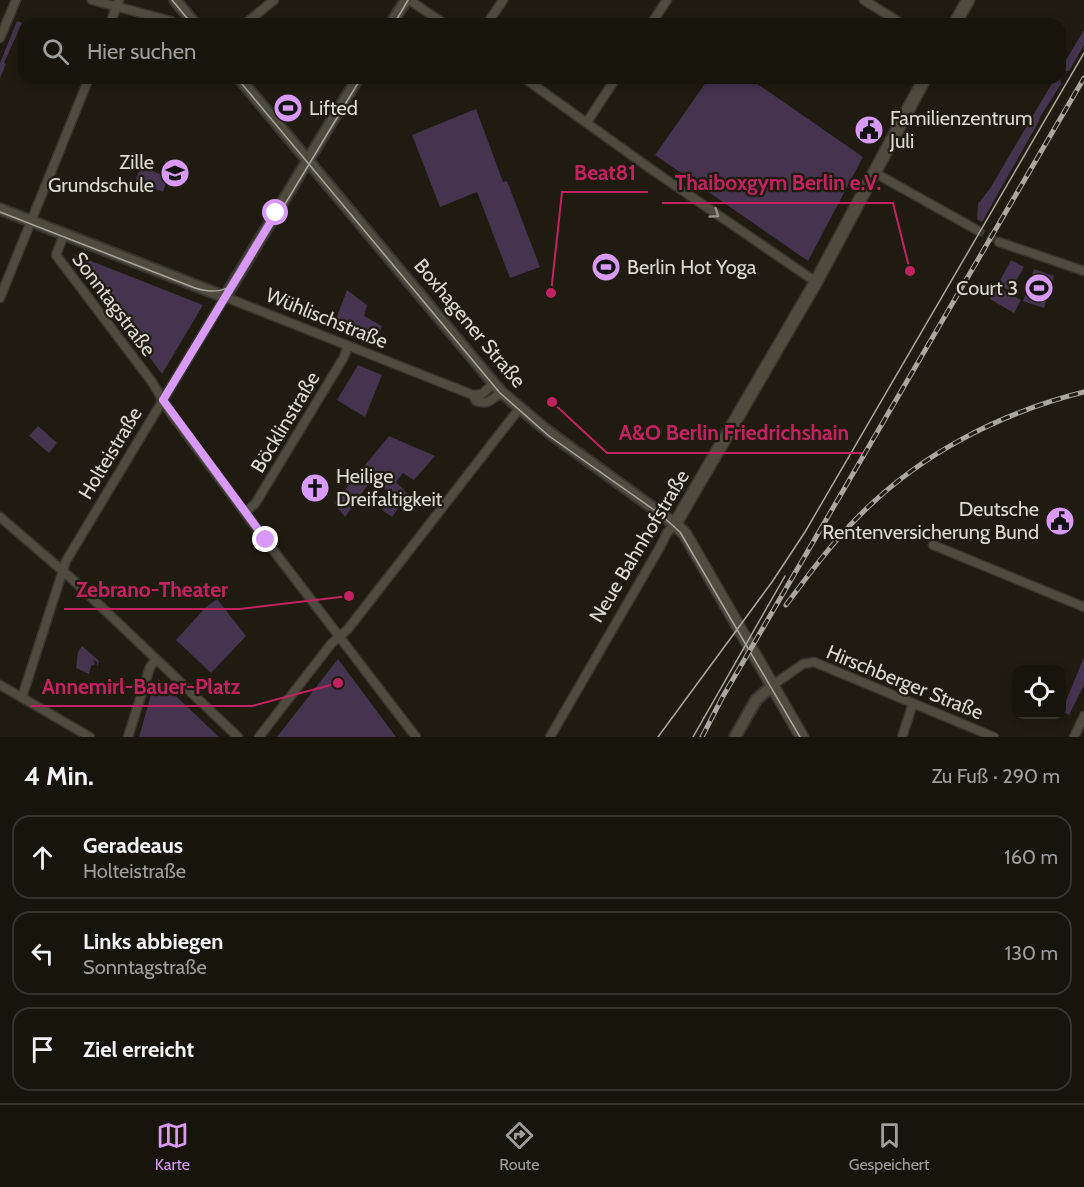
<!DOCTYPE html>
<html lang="de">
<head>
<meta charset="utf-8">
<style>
  :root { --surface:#17140c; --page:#201d15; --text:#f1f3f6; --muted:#9e9e9d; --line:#36332d; --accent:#d99af7 }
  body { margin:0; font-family:Cabin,sans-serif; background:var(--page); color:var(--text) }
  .controls { position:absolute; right:18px; bottom:18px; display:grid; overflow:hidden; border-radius:12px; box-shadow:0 3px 9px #0003 }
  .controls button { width:54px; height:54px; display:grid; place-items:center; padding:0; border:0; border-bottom:2px solid var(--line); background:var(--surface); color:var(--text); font:30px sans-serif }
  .stop { position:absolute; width:18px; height:18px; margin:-14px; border:4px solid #d99af7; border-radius:50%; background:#fff }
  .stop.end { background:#d99af7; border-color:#fff; box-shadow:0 2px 6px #0008 }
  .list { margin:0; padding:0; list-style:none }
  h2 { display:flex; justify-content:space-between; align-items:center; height:78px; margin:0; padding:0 24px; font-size:26px }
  h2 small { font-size:20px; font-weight:400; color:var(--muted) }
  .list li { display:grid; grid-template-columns:39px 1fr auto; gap:18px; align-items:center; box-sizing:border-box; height:84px; margin:0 12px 12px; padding:0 12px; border:2px solid var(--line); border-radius:18px }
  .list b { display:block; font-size:22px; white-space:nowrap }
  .list p { margin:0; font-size:20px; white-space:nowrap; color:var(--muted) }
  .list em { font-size:20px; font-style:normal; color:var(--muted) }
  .icon { flex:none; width:33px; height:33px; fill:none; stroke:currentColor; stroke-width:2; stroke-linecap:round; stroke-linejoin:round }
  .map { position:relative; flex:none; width:1084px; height:737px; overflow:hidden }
  .search { position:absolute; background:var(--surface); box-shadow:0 3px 9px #0003; left:18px; right:18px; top:18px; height:66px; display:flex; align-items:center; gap:15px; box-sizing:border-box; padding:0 21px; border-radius:18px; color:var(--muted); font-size:22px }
  .sheet { height:366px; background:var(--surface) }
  nav { display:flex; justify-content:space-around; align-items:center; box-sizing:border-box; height:84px; border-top:2px solid var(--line); background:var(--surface); font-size:16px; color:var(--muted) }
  nav a { display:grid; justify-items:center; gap:3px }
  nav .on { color:var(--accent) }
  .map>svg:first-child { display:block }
  .green { fill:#46334f }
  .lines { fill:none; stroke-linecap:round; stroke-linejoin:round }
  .minor-tunnel { stroke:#3b382d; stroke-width:8; stroke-dasharray:8 4; stroke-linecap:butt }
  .minor-casing { stroke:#37352f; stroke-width:11 }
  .tertiary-casing { stroke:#37352f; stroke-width:14 }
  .secondary-casing { stroke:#37352f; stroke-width:15 }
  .minor { stroke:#4f4b3f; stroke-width:8 }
  .tertiary { stroke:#4f4b3f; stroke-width:10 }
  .secondary { stroke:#4f4b3f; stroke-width:12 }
  .tram { stroke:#a9a79f; stroke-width:1.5 }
  .rail-casing { stroke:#a9a79f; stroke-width:5 }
  .rail { stroke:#1f1b10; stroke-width:3; stroke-dasharray:9; stroke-linecap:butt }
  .oneway { stroke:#969289 }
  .route { stroke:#d99af7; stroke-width:8 }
  .labels { text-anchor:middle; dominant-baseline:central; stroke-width:4.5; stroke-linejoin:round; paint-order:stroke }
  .poi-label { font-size:20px; fill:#dcdad3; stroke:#1f1b10; text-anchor:start }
  .street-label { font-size:20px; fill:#dcdad3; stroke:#1f1b10 }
  .leader { fill:none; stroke:#c32261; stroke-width:2 }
  .callout-dot { fill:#c32261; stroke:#1f1b10; stroke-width:2 }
  .callout-label { font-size:21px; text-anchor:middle; font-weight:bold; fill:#c32261; stroke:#1f1b10; stroke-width:4.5; stroke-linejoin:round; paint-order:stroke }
</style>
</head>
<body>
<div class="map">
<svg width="1084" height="737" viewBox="0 0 1084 737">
  <rect width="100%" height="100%" fill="#1f1b10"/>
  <path class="green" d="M17,21L22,23L4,63L6,64L0,78V63Z
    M1084,30V45L1069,71H1066L1060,80L1061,84L1040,117L1039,121L982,222L977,219L978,204L991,187L1055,78H1060V70Z
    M709,78H749L863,157L808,261L655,155Z
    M476,109L503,182L507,181L540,267L510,278L477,192L440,207L412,135Z
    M141,167L168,177L163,192L135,181Z
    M73,254L203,305L162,374Z
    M1011,260L1024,267L1010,291L998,284Z
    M1034,269L1054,276L1044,308L1023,301Z
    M997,287L1021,300L1014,313L990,299Z
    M347,290L367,305L364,316L382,326L377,341L334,324Z
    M358,365L382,375L365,417L337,400Z
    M38,426L57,443L49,453L29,436Z
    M389,436L435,456L414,480L403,473L396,482L408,494L392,517L382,510L393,495L372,479L345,517L334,503Z
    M217,599L246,636L211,673L176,640L206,607Z
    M82,646L99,661L97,667V662L93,659L95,664L91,666L89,674L76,668L78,652Z
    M1084,657V685L1069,715L1062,711Z
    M338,659L396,737H277L334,664Z
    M158,679L219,737H139L154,684L156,685L158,683Z"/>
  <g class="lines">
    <path class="minor-tunnel" d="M977,230L999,242"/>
    <g class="minor-casing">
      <path id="minor" d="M92,0L171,21
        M409,0L445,24
        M864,0L902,24
        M110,24L119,0
        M245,24L274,0
        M487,24L503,0
        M651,24L667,0
        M0,38L16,0
        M524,78L648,167L816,282
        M587,122L616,78
        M875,173L977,230
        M64,234L56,255L152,382L170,412L254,525L416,737
        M999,242L1084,271
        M0,298L89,78
        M473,395L482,394L493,384
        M245,512L255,504L344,357L348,346
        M0,517L71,578L238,737
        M933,545L1084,607
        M0,685L90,737
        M773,685L803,664L814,662L994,737
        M22,697L66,561L225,297L473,395L476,401C488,405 492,400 501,392
        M128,737L150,667L156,660
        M259,737L331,644L348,629L519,409
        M550,737L660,547L667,533L675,524
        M902,737L913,703
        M1074,737L1084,716"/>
    </g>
    <g class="tertiary-casing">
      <path id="tertiary" d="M175,0L195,24
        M391,24L406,0
        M239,78L501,392L550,433L675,524
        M0,209L225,297L358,78
        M735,737L756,700L773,685"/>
    </g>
    <g class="secondary-casing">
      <path id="secondary" d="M955,24L968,0
        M802,737L685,534L675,524L816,282L925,78"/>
    </g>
    <use href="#minor" class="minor"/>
    <use href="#tertiary" class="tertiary"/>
    <use href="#secondary" class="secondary"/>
    <path class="tram" d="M172,0L192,24
      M394,24L408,0
      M237,78L500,393L549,436L660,514L680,532L800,737
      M0,212L195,288C214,294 228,292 241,277L361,78
      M658,737L772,582L805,532L1084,53
      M693,737L785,576"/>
    <g class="rail-casing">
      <path id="rail" d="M786,605C809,574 832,543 859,516C920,454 1000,413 1084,392
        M702,737L722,698L1084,78"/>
    </g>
    <use href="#rail" class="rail"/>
  </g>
  <defs><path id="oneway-chevron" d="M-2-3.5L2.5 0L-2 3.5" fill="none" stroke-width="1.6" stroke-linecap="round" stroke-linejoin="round" transform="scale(1.5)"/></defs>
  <use class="oneway" href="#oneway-chevron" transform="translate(715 214) rotate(35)"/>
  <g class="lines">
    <path class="route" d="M266,540L163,400L276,213"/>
  </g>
  <defs>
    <g id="stadium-disc" transform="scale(1.5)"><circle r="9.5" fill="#d99af7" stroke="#1f1b10"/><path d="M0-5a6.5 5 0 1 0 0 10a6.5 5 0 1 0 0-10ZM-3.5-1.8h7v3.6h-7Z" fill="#111"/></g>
    <g id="civic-disc" transform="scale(1.5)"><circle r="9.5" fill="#d99af7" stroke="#1f1b10"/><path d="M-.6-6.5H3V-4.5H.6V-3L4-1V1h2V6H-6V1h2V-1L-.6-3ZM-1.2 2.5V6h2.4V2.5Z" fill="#111"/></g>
    <g id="school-disc" transform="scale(1.5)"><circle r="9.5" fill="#d99af7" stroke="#1f1b10"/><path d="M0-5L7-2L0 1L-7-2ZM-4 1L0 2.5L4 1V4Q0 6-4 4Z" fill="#111"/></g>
    <g id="church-disc" transform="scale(1.5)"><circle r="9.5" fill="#d99af7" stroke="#1f1b10"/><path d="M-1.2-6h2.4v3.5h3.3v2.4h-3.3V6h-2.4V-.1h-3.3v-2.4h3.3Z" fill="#111"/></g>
  </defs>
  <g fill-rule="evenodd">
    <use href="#stadium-disc" x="288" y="108"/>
    <use href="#civic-disc" x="869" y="130"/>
    <use href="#school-disc" x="175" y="173"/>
    <use href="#stadium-disc" x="606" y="267"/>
    <use href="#stadium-disc" x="1039" y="288"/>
    <use href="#church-disc" x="315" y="488"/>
    <use href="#civic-disc" x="1060" y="521"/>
  </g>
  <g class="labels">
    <g class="poi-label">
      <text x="309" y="108">Lifted</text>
      <text x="890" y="118">Familienzentrum<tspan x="890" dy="23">Juli</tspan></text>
      <text x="154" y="162" text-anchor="end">Zille<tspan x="154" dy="23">Grundschule</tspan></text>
      <text x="627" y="267">Berlin Hot Yoga</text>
      <text x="1018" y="288" text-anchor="end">Court 3</text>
      <text x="336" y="476">Heilige<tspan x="336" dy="23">Dreifaltigkeit</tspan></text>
      <text x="1039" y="509" text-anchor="end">Deutsche<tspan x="1039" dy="23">Rentenversicherung Bund</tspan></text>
    </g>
    <g class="street-label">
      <text transform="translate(114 304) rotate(53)">Sonntagstraße</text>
      <text transform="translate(327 318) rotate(22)">Wühlischstraße</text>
      <text transform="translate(470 323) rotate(50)">Boxhagener Straße</text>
      <text transform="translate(285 422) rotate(-59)">Böcklinstraße</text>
      <text transform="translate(110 453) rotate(-59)">Holteistraße</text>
      <text transform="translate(639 546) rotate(-59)">Neue Bahnhofstraße</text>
      <text transform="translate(905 682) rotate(22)">Hirschberger Straße</text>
    </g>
  </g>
  <path class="leader" d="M551 293L562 192H648M910 271L893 203H662M552 402L607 453H862M349 596L240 609H64M338 683L252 706H30"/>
  <g class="callout-dot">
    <circle cx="551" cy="293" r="6"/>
    <circle cx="910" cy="271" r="6"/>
    <circle cx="552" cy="402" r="6"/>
    <circle cx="349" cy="596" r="6"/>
    <circle cx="338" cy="683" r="6"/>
  </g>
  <g class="callout-label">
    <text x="605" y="180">Beat81</text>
    <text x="778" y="190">Thaiboxgym Berlin e.V.</text>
    <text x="734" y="440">A&amp;O Berlin Friedrichshain</text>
    <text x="152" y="597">Zebrano-Theater</text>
    <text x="141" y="694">Annemirl-Bauer-Platz</text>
  </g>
</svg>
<div class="controls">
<button><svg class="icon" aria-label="locate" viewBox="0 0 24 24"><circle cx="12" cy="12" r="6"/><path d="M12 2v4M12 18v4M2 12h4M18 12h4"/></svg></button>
</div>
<div class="stop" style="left:276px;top:213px"></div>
<div class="stop end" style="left:266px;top:540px"></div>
<div class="search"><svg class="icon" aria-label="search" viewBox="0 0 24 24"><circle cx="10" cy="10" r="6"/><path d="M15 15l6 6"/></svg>Hier suchen</div>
</div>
<section class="sheet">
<h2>4 Min.<small>Zu Fuß · 290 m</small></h2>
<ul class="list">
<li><svg class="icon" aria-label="ahead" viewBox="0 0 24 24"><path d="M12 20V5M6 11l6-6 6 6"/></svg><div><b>Geradeaus</b><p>Holteistraße</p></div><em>160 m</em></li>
<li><svg class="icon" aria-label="left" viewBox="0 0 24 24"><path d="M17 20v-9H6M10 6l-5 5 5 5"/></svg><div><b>Links abbiegen</b><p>Sonntagstraße</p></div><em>130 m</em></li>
<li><svg class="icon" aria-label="arrive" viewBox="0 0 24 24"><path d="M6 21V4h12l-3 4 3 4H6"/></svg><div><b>Ziel erreicht</b></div></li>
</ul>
</section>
<nav>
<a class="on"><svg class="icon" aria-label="map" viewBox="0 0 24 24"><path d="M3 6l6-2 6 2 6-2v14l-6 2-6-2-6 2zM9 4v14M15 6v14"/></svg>Karte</a>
<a><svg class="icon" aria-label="directions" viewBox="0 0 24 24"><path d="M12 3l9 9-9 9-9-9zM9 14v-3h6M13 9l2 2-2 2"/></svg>Route</a>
<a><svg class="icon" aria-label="saved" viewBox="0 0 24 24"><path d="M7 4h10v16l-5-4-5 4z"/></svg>Gespeichert</a>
</nav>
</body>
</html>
